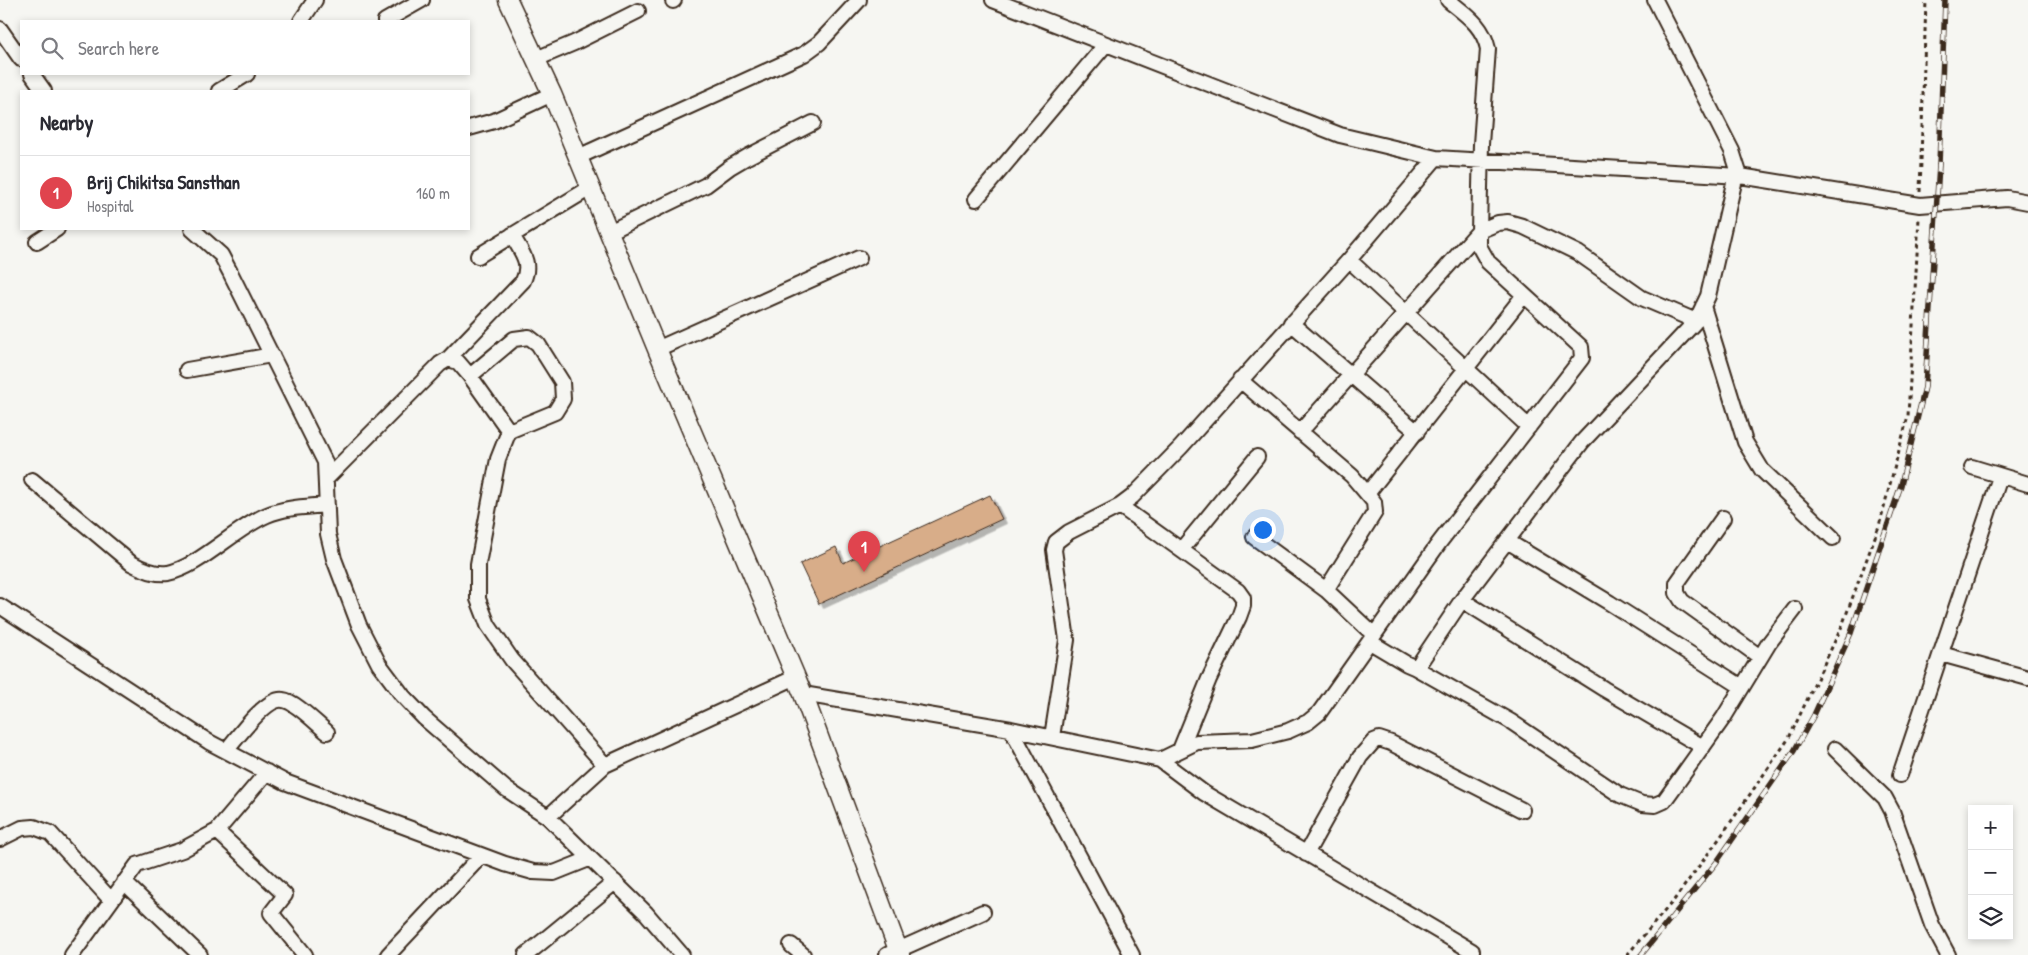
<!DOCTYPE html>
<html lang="en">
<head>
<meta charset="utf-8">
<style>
  :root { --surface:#fff; --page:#f7f7f7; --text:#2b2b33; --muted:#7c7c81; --line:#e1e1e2; --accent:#d93025 }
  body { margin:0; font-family:"Patrick Hand",sans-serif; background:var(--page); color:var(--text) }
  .controls { position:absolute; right:15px; bottom:15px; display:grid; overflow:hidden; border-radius:0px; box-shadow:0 2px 8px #0003 }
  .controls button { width:45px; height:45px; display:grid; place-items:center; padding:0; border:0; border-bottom:1px solid var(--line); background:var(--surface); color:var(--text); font:25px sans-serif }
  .you { position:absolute; left:1262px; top:529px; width:18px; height:18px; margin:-12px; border:4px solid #fff; border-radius:50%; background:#1a73e8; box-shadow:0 0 0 8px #1a73e833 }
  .badge { display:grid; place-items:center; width:32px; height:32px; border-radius:50%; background:var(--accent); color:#fff; font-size:16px; font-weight:700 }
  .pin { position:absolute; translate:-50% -41px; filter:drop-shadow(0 1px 2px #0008) }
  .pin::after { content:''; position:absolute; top:26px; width:18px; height:15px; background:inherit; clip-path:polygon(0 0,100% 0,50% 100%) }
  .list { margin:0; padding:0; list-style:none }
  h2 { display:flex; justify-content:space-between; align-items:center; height:65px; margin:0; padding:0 20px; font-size:21px }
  h2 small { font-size:16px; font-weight:400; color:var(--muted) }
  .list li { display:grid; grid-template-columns:32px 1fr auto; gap:15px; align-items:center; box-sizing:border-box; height:75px; padding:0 20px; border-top:1px solid var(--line) }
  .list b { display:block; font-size:19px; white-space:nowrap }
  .list p { margin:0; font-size:16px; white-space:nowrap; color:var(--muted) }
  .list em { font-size:16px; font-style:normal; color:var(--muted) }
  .icon { flex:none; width:28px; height:28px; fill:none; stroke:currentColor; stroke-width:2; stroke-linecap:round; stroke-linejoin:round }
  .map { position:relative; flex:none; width:2028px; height:955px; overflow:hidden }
  .search { position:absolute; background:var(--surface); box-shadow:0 2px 8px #0003; left:20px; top:20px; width:450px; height:55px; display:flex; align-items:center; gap:12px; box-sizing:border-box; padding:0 18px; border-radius:0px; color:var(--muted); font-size:19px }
  .panel { position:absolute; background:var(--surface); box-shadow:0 2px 8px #0003; left:20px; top:90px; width:450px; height:140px; border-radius:0px }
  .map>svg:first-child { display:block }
  .building { fill:#d8ad89; stroke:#3b2a1e; filter:url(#shadow) }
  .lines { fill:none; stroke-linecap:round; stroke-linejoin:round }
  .minor-casing { stroke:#3b2a1e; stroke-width:18 }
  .tertiary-casing { stroke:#3b2a1e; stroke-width:21 }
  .path { stroke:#3b2a1e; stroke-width:3; stroke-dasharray:4 4; stroke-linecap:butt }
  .minor { stroke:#f6f6f2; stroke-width:14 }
  .tertiary { stroke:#f6f6f2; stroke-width:18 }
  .rail-casing { stroke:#3b2a1e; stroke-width:5.5 }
  .rail { stroke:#f6f6f2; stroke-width:4; stroke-dasharray:11; stroke-linecap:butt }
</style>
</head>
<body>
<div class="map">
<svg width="2028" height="955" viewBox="0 0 2028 955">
  <defs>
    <filter id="shadow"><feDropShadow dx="4.5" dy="4.5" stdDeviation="0" flood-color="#0004"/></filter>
  </defs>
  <rect width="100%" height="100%" fill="#f6f6f2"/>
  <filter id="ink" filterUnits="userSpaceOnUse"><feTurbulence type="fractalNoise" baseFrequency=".02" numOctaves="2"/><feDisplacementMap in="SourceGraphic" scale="10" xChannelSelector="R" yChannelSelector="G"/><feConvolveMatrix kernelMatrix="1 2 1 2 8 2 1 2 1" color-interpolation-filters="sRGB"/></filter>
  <g filter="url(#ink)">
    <path class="building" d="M990,495L1002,519L819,604L800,564L836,547L843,563Z"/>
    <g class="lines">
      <g class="minor-casing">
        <path id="minor" d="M993,0L1340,135L1436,158L1740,176L1920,205L2007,198L2028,202
          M1655,0L1732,151L1740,176
          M673,1L674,0
          M301,21L315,0
          M385,21L422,0
          M0,29L21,59
          M536,59L574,43L638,11
          M32,74L44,91
          M219,91L247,74
          M469,128L494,121L552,94
          M578,157L804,54L819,43L859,0
          M976,199L1106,44
          M192,229L221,255L230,272L325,462L328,534L334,559L359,625L379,664L403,696L424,718L506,789L548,817L646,913L682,955
          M609,232L706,185L730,167L747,157L813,123
          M37,242L57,229
          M478,256L590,188
          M1349,260L1529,427
          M1703,306L1745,442L1762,470L1833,538
          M1291,323L1417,432
          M657,349L859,258
          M448,359L523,281C532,262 521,252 512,235
          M187,370L272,355
          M1240,380L1352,476L1374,502L1375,512L1326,590
          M509,431L470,376L514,339L529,337L538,344L562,382L563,399L555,412L509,431L498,459L478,564V599L488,625L512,660L605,765L548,817
          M1300,432L1479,231L1498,223L1508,222L1522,226L1578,253L1642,298L1696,321
          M1972,467L2028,484
          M326,479L440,364L448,359L458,362L470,376
          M32,480L131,563C142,569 155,575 168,573C199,567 234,529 267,515C286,507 307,507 327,505
          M1367,494L1524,295
          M1120,506L1238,591L1243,598V606L1239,617L1209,679L1180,750
          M1723,518L1677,583V593L1682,601L1760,657
          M1254,537L1326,590L1374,635
          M1507,541L1610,603L1742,687
          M1181,550L1257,457
          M1462,600L1604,689L1703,747
          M0,606L209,742L285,782L505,864L533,872L554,873L589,859
          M1370,642L1407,664L1414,667L1419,664L1462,600L1582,442L1696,321L1708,296L1734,183V176
          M1941,654L2028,678
          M1414,667L1510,721L1620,795L1642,804L1655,805L1664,801L1672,790L1724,717L1769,643L1795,609
          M803,694L1011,729L1160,760L1204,793L1472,951
          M1011,729L1132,955
          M1052,737L1067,640L1054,550L1056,542L1069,532L1120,506L1132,497L1181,447L1349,260L1436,158
          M1835,749L1885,798L1892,811L1932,925L1948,955
          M226,751C237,738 266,697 283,700C295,701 317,724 327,732
          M1160,760L1197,742L1252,740L1288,731L1308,722L1319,713L1439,543L1582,358L1581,347L1488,262L1479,246V231L1481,144L1488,49C1483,25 1466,15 1448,0
          M605,765L796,677
          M1900,775L2000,477
          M217,831L285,895L271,913L305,955
          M0,839L22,828L34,827L50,833L111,900
          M1306,854L1360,757L1374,741L1379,739L1391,743L1522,810
          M124,882L200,955
          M791,945L803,955
          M72,955L137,865L182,850L217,831L267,772
          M388,955L481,856
          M526,955L615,882
          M887,955L983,912"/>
      </g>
      <g class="tertiary-casing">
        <path id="tertiary" d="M508,0L552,94L657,349L803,694L900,955"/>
      </g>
      <path class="path" d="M1920,192L1926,0
        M1627,955L1674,900L1719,839L1789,738L1842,626L1879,526L1908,416L1919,218"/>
      <use href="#minor" class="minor"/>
      <use href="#tertiary" class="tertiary"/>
      <g class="rail-casing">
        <path id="rail" d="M1641,955L1716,863L1794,751L1814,715L1851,633L1901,485L1925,387L1939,165L1945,0"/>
      </g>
      <use href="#rail" class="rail"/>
    </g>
  </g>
</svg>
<div class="controls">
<button>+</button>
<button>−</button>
<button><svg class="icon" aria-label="layers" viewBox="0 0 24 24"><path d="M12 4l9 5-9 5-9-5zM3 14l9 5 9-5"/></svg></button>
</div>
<div class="you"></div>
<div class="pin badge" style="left:864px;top:572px;background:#e0444e">1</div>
<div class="search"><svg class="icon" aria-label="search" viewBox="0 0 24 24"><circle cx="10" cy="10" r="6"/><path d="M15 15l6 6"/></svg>Search here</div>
<section class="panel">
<h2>Nearby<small></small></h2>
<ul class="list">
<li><span class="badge" style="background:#e0444e">1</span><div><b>Brij Chikitsa Sansthan</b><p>Hospital</p></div><em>160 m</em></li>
</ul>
</section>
</div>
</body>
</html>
